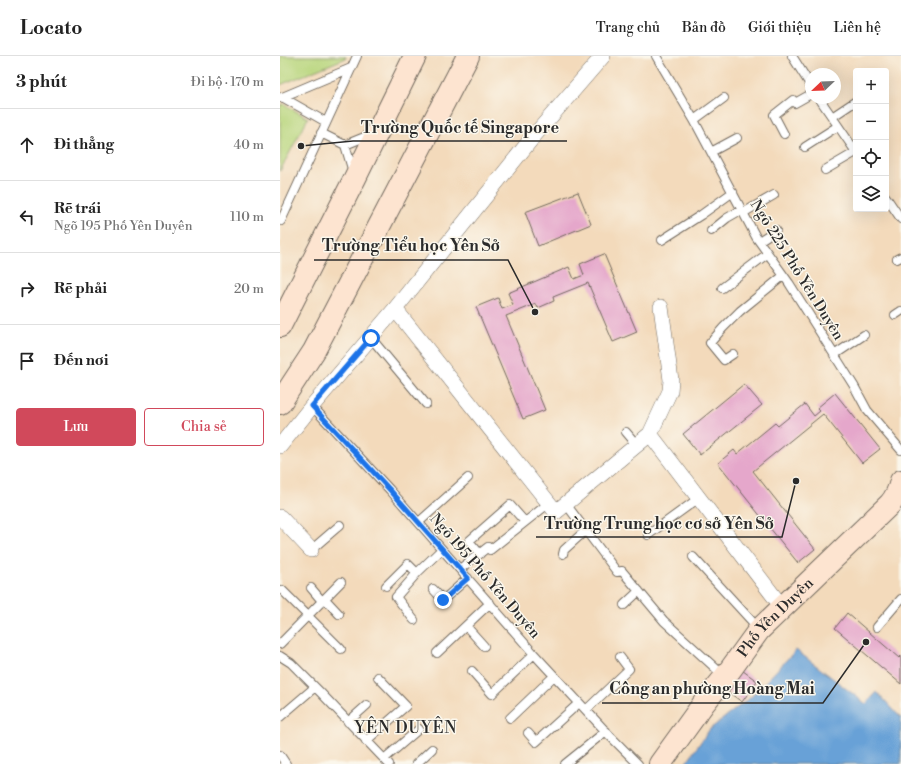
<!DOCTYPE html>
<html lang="vi">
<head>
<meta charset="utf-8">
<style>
  :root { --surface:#fff; --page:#f6f6f6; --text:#222; --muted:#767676; --line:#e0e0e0; --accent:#d1495b }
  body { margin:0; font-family:"Libre Bodoni",serif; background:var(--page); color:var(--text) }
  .controls { position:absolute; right:12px; top:12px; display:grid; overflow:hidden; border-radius:4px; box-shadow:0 4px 16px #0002 }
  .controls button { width:36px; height:36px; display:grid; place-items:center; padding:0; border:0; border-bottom:1px solid var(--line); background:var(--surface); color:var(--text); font:20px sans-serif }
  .compass { position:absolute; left:525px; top:12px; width:36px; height:36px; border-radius:50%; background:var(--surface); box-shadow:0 4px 16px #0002; rotate:247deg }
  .stop { position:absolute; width:12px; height:12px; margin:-9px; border:3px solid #1a73e8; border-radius:50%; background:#fff }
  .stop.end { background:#1a73e8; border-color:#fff; box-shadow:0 1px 4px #0008 }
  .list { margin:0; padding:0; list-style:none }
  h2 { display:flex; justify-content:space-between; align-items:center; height:52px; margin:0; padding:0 16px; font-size:17px }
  h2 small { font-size:13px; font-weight:400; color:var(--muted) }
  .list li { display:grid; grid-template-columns:26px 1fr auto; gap:12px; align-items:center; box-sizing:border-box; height:72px; padding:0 16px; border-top:1px solid var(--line) }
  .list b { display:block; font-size:15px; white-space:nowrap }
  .list p { margin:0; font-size:13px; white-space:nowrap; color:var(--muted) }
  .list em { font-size:13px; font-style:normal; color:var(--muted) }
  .actions { display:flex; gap:8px; padding:12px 16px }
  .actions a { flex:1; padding:9px 0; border:1px solid var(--accent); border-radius:4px; text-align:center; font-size:14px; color:var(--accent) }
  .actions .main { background:var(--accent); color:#fff }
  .icon { flex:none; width:22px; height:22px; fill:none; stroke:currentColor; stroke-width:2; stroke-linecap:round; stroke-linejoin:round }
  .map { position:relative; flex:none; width:621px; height:708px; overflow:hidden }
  header { display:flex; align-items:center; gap:24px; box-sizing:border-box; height:56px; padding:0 20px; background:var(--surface); border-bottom:1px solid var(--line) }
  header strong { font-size:19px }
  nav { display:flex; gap:22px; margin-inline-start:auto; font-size:14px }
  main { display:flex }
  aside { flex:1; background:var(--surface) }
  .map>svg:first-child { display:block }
  .green { fill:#b8d57b; stroke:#728053 }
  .water { fill:#68a1d7; stroke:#4a6681 }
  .building { fill:#e5a7cb }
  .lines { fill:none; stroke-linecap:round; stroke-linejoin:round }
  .lane-casing { stroke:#71685d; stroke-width:10 }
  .street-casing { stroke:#71685d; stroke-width:16 }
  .secondary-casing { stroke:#71685d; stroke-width:24 }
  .lane { stroke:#fff; stroke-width:8 }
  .street { stroke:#fff; stroke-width:15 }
  .secondary { stroke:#fde4d0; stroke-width:22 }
  .route { stroke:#1a73e8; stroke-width:5 }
  .labels { text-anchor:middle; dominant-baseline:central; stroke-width:3; stroke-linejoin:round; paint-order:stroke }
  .street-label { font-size:15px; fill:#2b2b2b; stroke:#fbf7ec }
  .neighbourhood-label { font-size:16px; letter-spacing:1px; fill:#2b2b2b; stroke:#fbf7ec }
  .leader { fill:none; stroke:#2b2b2b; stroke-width:1.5 }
  .callout-dot { fill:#2b2b2b; stroke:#fbf7ec; stroke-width:1.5 }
  .callout-label { font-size:16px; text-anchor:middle; font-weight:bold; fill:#2b2b2b; stroke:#fbf7ec; stroke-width:3; stroke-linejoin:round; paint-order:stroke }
</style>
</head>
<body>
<header>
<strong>Locato</strong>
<nav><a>Trang chủ</a><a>Bản đồ</a><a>Giới thiệu</a><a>Liên hệ</a></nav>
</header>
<main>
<aside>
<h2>3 phút<small>Đi bộ · 170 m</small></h2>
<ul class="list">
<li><svg class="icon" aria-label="ahead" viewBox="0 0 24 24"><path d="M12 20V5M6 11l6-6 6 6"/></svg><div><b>Đi thẳng</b></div><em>40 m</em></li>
<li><svg class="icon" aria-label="left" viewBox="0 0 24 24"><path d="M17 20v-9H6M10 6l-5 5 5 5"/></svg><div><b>Rẽ trái</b><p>Ngõ 195 Phố Yên Duyên</p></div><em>110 m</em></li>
<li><svg class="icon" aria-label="right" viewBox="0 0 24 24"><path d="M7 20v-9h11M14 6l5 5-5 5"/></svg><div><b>Rẽ phải</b></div><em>20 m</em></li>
<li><svg class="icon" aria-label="arrive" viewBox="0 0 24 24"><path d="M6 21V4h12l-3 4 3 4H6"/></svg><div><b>Đến nơi</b></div></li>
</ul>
<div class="actions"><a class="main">Lưu</a><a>Chia sẻ</a></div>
</aside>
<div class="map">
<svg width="621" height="708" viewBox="0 0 621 708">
  <rect width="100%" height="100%" fill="#fbf7ec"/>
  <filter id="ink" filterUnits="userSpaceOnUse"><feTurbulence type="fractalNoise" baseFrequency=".025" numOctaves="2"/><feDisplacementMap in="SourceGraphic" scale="8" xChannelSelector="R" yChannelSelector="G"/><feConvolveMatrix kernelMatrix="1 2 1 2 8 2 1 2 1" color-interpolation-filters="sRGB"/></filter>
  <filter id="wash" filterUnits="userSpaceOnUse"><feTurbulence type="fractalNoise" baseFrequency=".012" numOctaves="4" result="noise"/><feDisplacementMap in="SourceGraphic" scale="16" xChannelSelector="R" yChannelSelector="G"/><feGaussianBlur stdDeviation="0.9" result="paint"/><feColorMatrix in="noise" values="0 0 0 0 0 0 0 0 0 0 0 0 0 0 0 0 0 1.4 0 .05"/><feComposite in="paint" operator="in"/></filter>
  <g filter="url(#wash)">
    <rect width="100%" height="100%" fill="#f3dabb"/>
    <path class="green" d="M0,0H65L66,2L0,29Z
      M3,48L28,62L0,115V50Z"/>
    <path class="water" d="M516,594L586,648L597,636L621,662V708H405L430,673L471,641Z"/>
    <g id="blocks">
      <path class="building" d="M298,136L311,168L258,190L245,156Z
        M324,198L357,276L333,286L308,227L273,241L274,245L258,252L256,248L226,260L265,354L243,363L196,251L218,242L222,253L233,249L228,237L289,211L294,223L304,219L300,208Z
        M464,328L482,349L420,399L403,378Z
        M555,337L600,393L582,407L543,358L473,415L535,493L518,507L438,407L454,394L457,398L495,367L498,370L525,348L534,360L540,355L537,352Z
        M567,557L619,602L621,600V628L555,572Z
        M459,612L477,625L462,646L444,633Z"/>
    </g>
  </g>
  <g filter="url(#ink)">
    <use href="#blocks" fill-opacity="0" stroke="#71685d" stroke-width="1"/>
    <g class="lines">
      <g class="lane-casing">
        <path id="lane" d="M376,0L414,64L476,181L509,227L574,330L587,354L621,394
          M512,0L531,30
          M2,41L46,66
          M0,42L71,12
          M539,42L576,96
          M552,61L576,45
          M414,64L444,42
          M41,77L65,89L73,116
          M504,78L494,59L513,44L515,47L531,38
          M65,89L92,78
          M525,91L558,70
          M431,96L457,82
          M545,114L576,96
          M606,141L621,163
          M463,157L494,139
          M1,165L77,0
          M431,175L447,162L461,154
          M382,184L421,159L453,136
          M479,185L496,174
          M617,203L621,201
          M442,232L487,198
          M615,259L621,255
          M91,282L146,348
          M453,298L444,304L430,287L443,272L460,255L503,220
          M554,299L584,279
          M32,350L110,434L254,598L330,680L358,708
          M346,376L357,389
          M286,448L337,516L342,515L384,565L444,620
          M139,466L188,422
          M368,479L419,442
          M31,494L60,469
          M200,498L189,485L230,449L245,466
          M283,498L284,494L306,474
          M413,501L479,573
          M180,513L208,491L210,494L269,447
          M106,530L128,508L137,517
          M31,532L42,545
          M153,533L163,544L188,522
          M2,534L61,593
          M45,543L59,558
          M344,549L359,535
          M134,564L116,541L138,516L162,493
          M186,570L204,590
          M597,571L621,543
          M0,588L61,526
          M157,597L210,547
          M0,600L11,607L41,637L109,708
          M192,615L212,638L254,598
          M306,654L349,613L340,601
          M0,661L35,631
          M230,662L274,620
          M68,666L87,649
          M248,677L256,686L299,647
          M86,685L126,650L98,621
          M0,699L6,708
          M104,703L139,673
          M136,708L152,693
          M285,708L326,675"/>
      </g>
      <g class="street-casing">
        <path id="street" d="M115,253L276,456L370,378L390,335L391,324L381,251
          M370,378L502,551
          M0,390L32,350L115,253L253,81L323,0
          M0,461L31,494"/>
      </g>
      <g class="secondary-casing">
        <g id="secondary">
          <path d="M0,270L75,122L135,0"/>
          <path d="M0,347L34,295L188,0"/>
          <path id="s1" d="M380,708L424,647L445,621L479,574L610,448C616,441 619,434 621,425"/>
        </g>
      </g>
      <use href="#lane" class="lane"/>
      <use href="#street" class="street"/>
      <use href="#secondary" class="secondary"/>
    </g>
  </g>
  <g class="lines" filter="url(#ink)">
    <path class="route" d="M91,282L32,350L110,434L188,522L163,544"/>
  </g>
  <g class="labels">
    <g class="street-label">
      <text transform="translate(517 214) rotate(58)">Ngõ 225 Phố Yên Duyên</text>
      <text transform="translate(205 520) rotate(49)">Ngõ 195 Phố Yên Duyên</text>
      <text stroke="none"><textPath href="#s1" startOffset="187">Phố Yên Duyên</textPath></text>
    </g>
    <g class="neighbourhood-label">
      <text x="126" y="672">YÊN DUYÊN</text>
    </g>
  </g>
  <path class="leader" d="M21 90L73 85H287M255 256L228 204H34M516 425L502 481H256M586 586L543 647H322"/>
  <g class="callout-dot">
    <circle cx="21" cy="90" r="4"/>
    <circle cx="255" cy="256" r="4"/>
    <circle cx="516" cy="425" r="4"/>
    <circle cx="586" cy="586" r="4"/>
  </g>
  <g class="callout-label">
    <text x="180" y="77">Trường Quốc tế Singapore</text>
    <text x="131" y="195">Trường Tiểu học Yên Sở</text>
    <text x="379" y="473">Trường Trung học cơ sở Yên Sở</text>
    <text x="432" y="638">Công an phường Hoàng Mai</text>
  </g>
</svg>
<div class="controls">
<button>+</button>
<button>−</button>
<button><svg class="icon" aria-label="locate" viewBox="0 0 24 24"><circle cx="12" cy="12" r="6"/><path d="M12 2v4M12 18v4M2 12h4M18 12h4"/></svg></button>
<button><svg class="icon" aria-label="layers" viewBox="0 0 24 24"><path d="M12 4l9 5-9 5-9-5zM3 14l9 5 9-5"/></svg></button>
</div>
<svg class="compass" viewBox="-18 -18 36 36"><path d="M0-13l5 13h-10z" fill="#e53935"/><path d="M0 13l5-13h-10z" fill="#767676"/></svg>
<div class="stop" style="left:91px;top:282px"></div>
<div class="stop end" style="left:163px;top:544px"></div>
</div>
</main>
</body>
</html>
